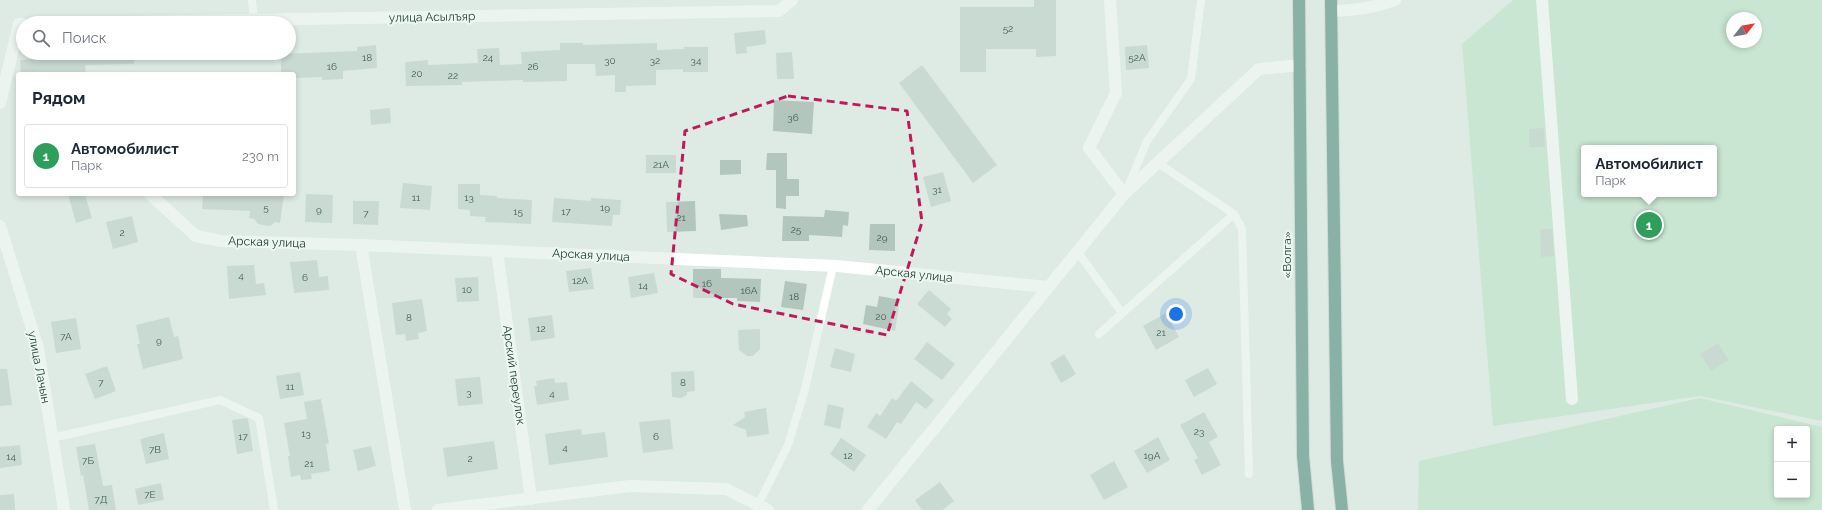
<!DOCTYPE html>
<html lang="ru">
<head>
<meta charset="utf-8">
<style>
  :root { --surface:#fff; --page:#f6f6f7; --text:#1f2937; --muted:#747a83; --line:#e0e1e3; --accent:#d93025 }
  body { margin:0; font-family:Raleway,sans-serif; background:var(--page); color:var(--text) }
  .controls { position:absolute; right:12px; bottom:12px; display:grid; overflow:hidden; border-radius:4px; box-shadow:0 2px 6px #0003 }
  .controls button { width:36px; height:36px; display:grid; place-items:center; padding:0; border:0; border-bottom:1px solid var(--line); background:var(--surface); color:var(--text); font:20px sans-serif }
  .compass { position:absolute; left:1726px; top:12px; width:36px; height:36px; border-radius:50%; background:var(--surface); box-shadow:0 2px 6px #0003; rotate:59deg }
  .you { position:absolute; left:1176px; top:314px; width:14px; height:14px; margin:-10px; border:3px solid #fff; border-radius:50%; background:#1a73e8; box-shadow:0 0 0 6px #1a73e833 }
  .badge { display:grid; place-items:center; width:26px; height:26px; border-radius:50%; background:var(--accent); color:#fff; font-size:13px; font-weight:700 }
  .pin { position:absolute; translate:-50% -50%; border:2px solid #fff; box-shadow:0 1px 4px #0006 }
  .popup { position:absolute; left:1581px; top:145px; width:136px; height:52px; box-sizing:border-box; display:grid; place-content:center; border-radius:4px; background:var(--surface); filter:drop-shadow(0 1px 3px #0005); font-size:13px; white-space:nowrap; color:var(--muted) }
  .popup b { font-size:15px; color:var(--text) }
  .popup::after { content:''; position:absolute; left:50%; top:100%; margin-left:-8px; border:8px solid transparent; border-top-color:var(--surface) }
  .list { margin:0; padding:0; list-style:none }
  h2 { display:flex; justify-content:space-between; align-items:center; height:52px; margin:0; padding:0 16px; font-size:17px }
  h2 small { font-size:13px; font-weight:400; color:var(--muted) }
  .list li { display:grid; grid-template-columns:26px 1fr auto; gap:12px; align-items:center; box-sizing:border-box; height:64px; margin:0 8px 8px; padding:0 8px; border:1px solid var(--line); border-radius:4px }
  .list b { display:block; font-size:15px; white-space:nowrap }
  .list p { margin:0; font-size:13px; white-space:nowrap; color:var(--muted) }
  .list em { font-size:13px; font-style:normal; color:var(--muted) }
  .icon { flex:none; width:22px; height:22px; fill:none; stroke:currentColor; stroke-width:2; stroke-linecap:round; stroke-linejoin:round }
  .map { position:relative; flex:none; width:1822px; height:510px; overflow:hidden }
  .search { position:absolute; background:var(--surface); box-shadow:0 2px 6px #0003; left:16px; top:16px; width:280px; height:44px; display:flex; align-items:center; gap:10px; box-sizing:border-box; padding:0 14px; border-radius:22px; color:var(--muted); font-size:15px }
  .panel { position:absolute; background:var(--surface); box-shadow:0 2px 6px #0003; left:16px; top:72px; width:280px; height:124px; border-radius:4px }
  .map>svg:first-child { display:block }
  .green { fill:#b2dfbc; fill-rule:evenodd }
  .building { fill:#b2c6bd }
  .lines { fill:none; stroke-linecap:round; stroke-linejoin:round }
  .highway-casing { stroke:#c0c8c6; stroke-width:14 }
  .lane { stroke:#fff; stroke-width:8 }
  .street { stroke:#fff; stroke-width:12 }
  .highway { stroke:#256b5a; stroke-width:12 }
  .marked { fill:none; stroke:#c2185b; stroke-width:3; stroke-dasharray:8 5; stroke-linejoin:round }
  .labels { text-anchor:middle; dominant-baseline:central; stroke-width:4; stroke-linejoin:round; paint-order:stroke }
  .number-label { font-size:10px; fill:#425e55 }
  .street-label { font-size:12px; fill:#1d3c32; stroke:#edf7f2 }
</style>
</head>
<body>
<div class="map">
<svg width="1822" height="510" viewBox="0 0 1822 510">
  <rect width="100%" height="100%" fill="#ddebe4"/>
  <path class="green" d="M1513,0H1822V421L1700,396L1493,426L1462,44ZM1732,18H1756V42H1732ZM1584,148H1714V194H1584Z
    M1700,398L1822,427V510H1418L1419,461ZM1777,429H1807V495H1777Z"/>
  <path class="building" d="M1034,0H1056V56L1036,57V49H986V72H960V7H1034Z
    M765,30L766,44L746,47L747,53L736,54L734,33Z
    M560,43H583V45L657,43V50L684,49V47H708V72H683V69L656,70V85L626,86V92H615V75L596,76L595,64H567V81L523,82V80L462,82V85L406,86L405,62L428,60V65L478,63L477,49L499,48L500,65L522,64L521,52L560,50Z
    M376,45L377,68L343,71V79L322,80V77L294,78V74H281V54L357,51V47Z
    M1147,45L1149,68L1126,70L1125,47Z
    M792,52L794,79H777L776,53Z
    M60,53H134V64L85,65L86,74H21L20,60L61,57Z
    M922,65L997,165L973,183L899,83Z
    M774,100L814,102L812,134L773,131Z
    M390,108L391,123L371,125L370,110Z
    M1544,128L1545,147H1529V129Z
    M767,153H787V179H799V196H786V209L776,208V170H766Z
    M646,155H676V173H646Z
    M720,160H741V174L720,175Z
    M943,172L951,201L931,207L923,177Z
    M403,183L432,186L430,210L400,208Z
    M458,184H480V195L497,196V198L532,200L531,224L485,222L486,217L470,216V210L458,209Z
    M68,194H85L92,218L76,223Z
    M203,194H284L280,223L275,222L270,226L258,224L254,219L249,218L250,211L202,209Z
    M306,194L333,195L332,223L305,222Z
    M554,198L591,201V198L621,200L620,215H613L612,226L552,222Z
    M353,201H379L378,225L353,224Z
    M695,201L696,231L667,232L666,202Z
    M825,210L849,212L848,226L843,225L842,237L809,235V241H782L783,216L824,217Z
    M719,214L747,215L748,226L721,230Z
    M132,216L138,242L113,249L106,222Z
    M870,224H895V251L869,250Z
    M1540,229H1552L1554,256L1541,257Z
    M317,260L319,277L328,276L329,290L294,293L290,262Z
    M254,265L256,284L264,283L266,295L229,299L227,266Z
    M591,268L594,289L569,292L566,271Z
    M693,269H721V278L761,279L760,302L737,301V298H693Z
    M654,273L658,293L631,298L628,277Z
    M478,277L479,301L457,302L455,278Z
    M785,281L807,284L803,310L781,307Z
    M929,290L951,309L947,314L952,319L945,327L917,304Z
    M879,296L900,300L895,331L863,324L866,305L877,307Z
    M422,299L427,331L418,333L419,339L406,341L405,334L396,335L392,303Z
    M1166,313L1179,337L1156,350L1143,326Z
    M552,315L555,338L531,341L528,318Z
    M169,317L174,337L178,336L183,359L143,369L137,344H140L136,325Z
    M76,318L81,349L56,353L51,322Z
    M760,329V349L753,356H747L739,350L738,330Z
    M927,342L955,364L942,380L914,359Z
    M1718,343L1729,360L1711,371L1700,354Z
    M835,348L855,354L851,372L830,367Z
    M1064,354L1076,374L1061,383L1050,363Z
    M107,366L116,391L95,399L85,374Z
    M1208,368L1217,384L1194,397L1185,380Z
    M0,369H7L12,405L0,406Z
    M694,371L695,391L687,392V395L681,398L672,397L671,372Z
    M300,372L304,395L280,399L276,376Z
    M480,377L483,404L458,406L455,379Z
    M554,378L555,383L567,382L569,400L537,405L534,386H537L536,381Z
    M911,381L934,400L926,409L916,402L901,424L897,422L886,439L867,427L876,413L880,416L892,398L896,401Z
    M321,399L329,443L326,444L330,471L311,474L312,479L301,480L300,475L291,477L288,456H290L284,423L307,419L304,402Z
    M828,404L844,408L840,429L824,425Z
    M766,408L769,434L747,437L746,430L733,425L745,417L744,412Z
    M1204,412L1218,437L1209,442L1221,465L1202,475L1194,460L1198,458L1180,425Z
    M246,418L248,419L253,451L237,454L232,420Z
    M670,419L673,449L643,453L639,422Z
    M581,429L582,435L605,432L608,457L549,465L545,434Z
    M164,433L169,459L146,464L140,439Z
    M1158,437L1170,460L1147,473L1134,451Z
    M841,438L866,455L854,472L830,454Z
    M494,441L498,469L447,477L443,448Z
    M95,444L103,486L112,485L116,510H89L83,475L81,476L76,447Z
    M20,445L22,465L0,468V447Z
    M371,446L376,466L358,471L353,450Z
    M1114,461L1128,487L1104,500L1090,475Z
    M940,482L954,501L942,510H922L915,500Z
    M161,483L164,500L138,505L135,489Z
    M14,494L15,510H0V495Z"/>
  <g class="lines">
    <g class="highway-casing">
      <path id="highway" d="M1299,0L1303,456L1308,510
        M1331,0L1337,461L1342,510"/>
    </g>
    <path class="lane" d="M252,0L254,20
      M1158,163L1234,214L1242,229L1249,474
      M1127,189L1147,141L1191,79L1201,0
      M1077,251L1122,313
      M1099,334L1234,214
      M52,438L220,400L259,418L274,510
      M758,505L788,445L805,389L833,266"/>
    <path class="street" d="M1110,0L1116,93L1089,148L1124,194
      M1542,0L1572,399
      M1331,11C1354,11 1374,8 1395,0
      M68,23L779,11L792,0
      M0,103L19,24H23
      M150,194L196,236L221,241L361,245L837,266L1047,287
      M0,226L38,348L64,510
      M361,245L405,510
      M497,251L531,499
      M438,510L630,486L726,489L768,510
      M868,510L1124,194L1259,69L1300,65"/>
    <use href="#highway" class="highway"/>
  </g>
  <path d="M0 0H1822V510H0ZM788,96L907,111L922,222L887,335L733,304L671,274L685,131Z" fill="#ddebe4" fill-opacity=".55" fill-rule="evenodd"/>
  <path class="marked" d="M788,96L907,111L922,222L887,335L733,304L671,274L685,131Z"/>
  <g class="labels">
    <g class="number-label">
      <text x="1008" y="28">52</text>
      <text x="367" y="57">18</text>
      <text x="488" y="57">24</text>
      <text x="1137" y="57">52А</text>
      <text x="610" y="60">30</text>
      <text x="655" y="60">32</text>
      <text x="696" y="60">34</text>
      <text x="332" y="66">16</text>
      <text x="533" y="66">26</text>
      <text x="417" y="73">20</text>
      <text x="453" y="75">22</text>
      <text x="793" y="117">36</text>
      <text x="661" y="164">21А</text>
      <text x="937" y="189">31</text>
      <text x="416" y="197">11</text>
      <text x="469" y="197">13</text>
      <text x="266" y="207">5</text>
      <text x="605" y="207">19</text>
      <text x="319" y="209">9</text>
      <text x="518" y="211">15</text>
      <text x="566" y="211">17</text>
      <text x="366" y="213">7</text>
      <text x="681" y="217">21</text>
      <text x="796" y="229">25</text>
      <text x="122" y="232">2</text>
      <text x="882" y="237">29</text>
      <text x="241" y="275">4</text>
      <text x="305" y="277">6</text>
      <text x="580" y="280">12А</text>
      <text x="707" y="283">16</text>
      <text x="643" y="285">14</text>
      <text x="467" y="289">10</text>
      <text x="749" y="290">16А</text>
      <text x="794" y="296">18</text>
      <text x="881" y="316">20</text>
      <text x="409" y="317">8</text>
      <text x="541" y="328">12</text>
      <text x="1161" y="332">21</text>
      <text x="66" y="336">7А</text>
      <text x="159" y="340">9</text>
      <text x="101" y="382">7</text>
      <text x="683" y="382">8</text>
      <text x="290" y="386">11</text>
      <text x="469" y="392">3</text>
      <text x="552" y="393">4</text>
      <text x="1199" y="431">23</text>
      <text x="306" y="433">13</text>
      <text x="243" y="436">17</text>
      <text x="656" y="436">6</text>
      <text x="565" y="447">4</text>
      <text x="155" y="449">7В</text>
      <text x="848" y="455">12</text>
      <text x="1152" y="455">19А</text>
      <text x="11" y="456">14</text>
      <text x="470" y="458">2</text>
      <text x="88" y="460">7Б</text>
      <text x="309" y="463">21</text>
      <text x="150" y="494">7Е</text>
      <text x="101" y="499">7Д</text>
    </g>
    <g class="street-label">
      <text transform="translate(432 17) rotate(-1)">улица Асылъяр</text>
      <text transform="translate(267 242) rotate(2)">Арская улица</text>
      <text transform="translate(591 255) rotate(3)">Арская улица</text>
      <text transform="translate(1287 255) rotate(-90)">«Волга»</text>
      <text transform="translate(914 274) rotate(6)">Арская улица</text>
      <text transform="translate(39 367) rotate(79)">улица Лачын</text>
      <text transform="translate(514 375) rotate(82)">Арский переулок</text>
    </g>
  </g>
</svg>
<div class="controls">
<button>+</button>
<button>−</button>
</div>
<svg class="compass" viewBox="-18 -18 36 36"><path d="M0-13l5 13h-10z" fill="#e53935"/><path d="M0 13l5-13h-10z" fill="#747a83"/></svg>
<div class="you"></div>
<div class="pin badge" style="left:1649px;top:225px;background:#2e9e5b">1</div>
<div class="popup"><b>Автомобилист</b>Парк</div>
<div class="search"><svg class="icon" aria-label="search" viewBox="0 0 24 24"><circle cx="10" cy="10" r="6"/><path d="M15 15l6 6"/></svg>Поиск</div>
<section class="panel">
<h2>Рядом<small></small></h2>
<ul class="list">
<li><span class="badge" style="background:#2e9e5b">1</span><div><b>Автомобилист</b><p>Парк</p></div><em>230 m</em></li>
</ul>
</section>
</div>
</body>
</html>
